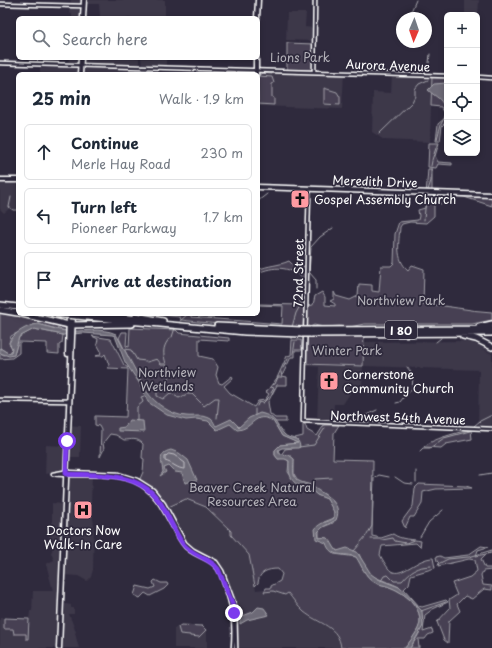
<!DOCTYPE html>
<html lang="en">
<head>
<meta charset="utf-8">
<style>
  :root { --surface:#fff; --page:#f6f6f7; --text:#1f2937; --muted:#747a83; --line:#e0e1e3 }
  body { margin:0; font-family:"Playpen Sans",sans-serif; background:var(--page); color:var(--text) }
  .controls { position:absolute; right:12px; top:12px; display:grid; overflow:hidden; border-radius:6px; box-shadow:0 2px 6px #0003 }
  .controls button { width:36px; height:36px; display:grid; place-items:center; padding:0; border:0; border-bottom:1px solid var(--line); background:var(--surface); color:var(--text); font:20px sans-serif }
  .compass { position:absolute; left:396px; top:12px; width:36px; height:36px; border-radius:50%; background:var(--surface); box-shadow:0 2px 6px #0003; rotate:182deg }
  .stop { position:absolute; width:12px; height:12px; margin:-9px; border:3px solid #7c3aed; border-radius:50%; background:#fff }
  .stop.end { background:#7c3aed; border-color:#fff; box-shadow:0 1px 4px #0008 }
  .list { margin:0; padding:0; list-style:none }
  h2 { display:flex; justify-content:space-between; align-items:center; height:52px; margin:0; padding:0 16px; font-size:17px }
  h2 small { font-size:13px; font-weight:400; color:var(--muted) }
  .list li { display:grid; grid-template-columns:26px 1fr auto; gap:12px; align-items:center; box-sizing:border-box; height:56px; margin:0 8px 8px; padding:0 8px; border:1px solid var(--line); border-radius:6px }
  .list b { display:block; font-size:15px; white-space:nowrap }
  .list p { margin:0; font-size:13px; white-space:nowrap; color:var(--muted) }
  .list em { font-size:13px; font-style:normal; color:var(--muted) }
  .icon { flex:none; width:22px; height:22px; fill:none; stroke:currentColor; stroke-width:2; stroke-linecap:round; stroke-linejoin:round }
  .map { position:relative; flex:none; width:492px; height:648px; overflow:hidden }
  .search { position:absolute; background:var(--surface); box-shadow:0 2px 6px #0003; left:16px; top:16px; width:244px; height:44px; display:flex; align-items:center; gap:10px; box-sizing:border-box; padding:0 14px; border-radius:6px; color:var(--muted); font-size:15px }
  .panel { position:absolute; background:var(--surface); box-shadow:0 2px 6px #0003; left:16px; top:72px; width:244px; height:244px; border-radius:6px }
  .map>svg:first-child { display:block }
  .built { fill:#3c3749 }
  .green { fill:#464152; stroke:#a2a0a8 }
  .water { fill:#6d6a77; stroke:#a7a6ad }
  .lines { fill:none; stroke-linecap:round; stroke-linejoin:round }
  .shore { stroke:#c5c3c9; stroke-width:1 }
  .stream { stroke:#a7a6ad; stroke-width:1 }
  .minor-casing { stroke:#fff; stroke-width:5.5 }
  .major-casing { stroke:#fff; stroke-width:7 }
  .highway-casing { stroke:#fff; stroke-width:8 }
  .minor { stroke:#2f2a3d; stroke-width:2.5 }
  .major { stroke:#2f2a3d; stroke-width:4 }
  .highway { stroke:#2f2a3d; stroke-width:5 }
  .highway-bridge-casing { stroke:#fff; stroke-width:8; stroke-linecap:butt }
  .highway-bridge { stroke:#2f2a3d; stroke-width:5 }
  .route { stroke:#7c3aed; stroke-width:5 }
  .labels { text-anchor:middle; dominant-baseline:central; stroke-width:3.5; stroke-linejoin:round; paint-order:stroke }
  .shield { fill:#2f2a3d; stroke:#c1bfc5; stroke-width:1 }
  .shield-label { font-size:11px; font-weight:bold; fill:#fff }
  .park-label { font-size:12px; fill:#b5b3ba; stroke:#2f2a3d }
  .street-label { font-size:12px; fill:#fff; stroke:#2f2a3d }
  .poi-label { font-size:12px; fill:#fff; stroke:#2f2a3d; text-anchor:start }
</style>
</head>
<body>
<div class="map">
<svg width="492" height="648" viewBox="0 0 492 648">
  <rect width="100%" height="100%" fill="#2f2a3d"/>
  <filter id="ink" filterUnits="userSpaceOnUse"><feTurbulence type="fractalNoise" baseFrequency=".025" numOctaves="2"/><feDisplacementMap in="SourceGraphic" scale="8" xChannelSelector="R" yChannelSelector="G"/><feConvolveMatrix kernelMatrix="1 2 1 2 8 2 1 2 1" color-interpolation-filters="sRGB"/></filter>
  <g filter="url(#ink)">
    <path class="built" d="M71,0H82L81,18H72V14L69,13Z
      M85,0H165V18H100L99,4H86Z
      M465,0H479L478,18L477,15H465Z
      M287,13H306L305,27L314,28V41L286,40Z
      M69,58H79V74H40V64L68,65Z
      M82,58H139V64H83Z
      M141,58H166V66L142,65Z
      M81,65L139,67L138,74H80Z
      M256,70L340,72L344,74L342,109L258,106V74Z
      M392,74L432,76L430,142L384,140L372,132L373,92L391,93Z
      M0,180H18V209H9L4,213L0,209Z
      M469,341L492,351V353L480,348L492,354V429L478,428L479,370L363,366L362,387L351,392L343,404H334L333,422H317L319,367L306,366V364L362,366L363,342Z
      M67,425L81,426L80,457H67Z
      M46,445L65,446L64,472L45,474Z
      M66,474L92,475L91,506L94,525L93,570L91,577L87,581L78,576L63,575Z
      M184,499L206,507L231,531L249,555L256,590L272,588L287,593L306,614L333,630L338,637L341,648H236V614L231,592L222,568L217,563L187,545L167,508Z
      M52,503L63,504L58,648H0V618L29,619L30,611H32L33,591H53L46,564L54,560L51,553L54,545L49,540V533H52Z
      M62,603L71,605V608H74V614H69L76,632L75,633L79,648H61Z
      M181,625L202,626L207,630V648H174V629Z"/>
    <path class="green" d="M287,43L314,44L313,70H287Z
      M257,71L272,72V74L262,73L258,76L272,77L274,83L272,84V97L274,98V105L258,104Z
      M432,76H447V121L442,126L440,141H436L438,124L445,118V113L441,107L431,106Z
      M324,88L337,92L340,97V105L324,104Z
      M429,143H439L435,156L438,162L452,163V165L438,164L436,168L428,167Z
      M428,169H432V193L492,195V206L464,197L453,196L452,194L451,196C445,196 441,196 436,201L441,204L436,202L434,203V216L426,223L410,222L402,224L400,227C399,242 395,259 408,270L412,265L424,269L423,304C447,305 468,311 492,312V320L472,324H364L345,328L340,326L324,327L314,325L306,329L307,306L313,305L315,296L322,292L325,297V305L335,306V304L330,301L334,299V292L336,296L350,300L358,296L359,284L372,285V291L379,292L381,266H391L394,263L395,234L399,222L418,220L419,216L418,210L425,208Z
      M289,261L294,266H307L305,293L301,294L302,278C290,266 273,266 258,273V270C268,265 278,266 289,261Z
      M305,296L303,328C263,327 222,325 181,320L180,317L150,314H191V317L282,324L283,306L258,305V304L300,305L299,297Z
      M0,312L67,327V331L41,325H33L11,336L9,343L12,348L11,352L8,353L0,348Z
      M130,328L176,330L179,333L229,338V341L199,339V356L213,359L218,367L216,375L219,383L222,384L232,376L233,378L224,386L230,393L254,407L258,401L265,400L269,394L266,392L277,378L287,356L291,355L292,340H301L302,350H295V357H291L282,376L287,377V385H277L268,402L270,414L275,418H286V422H274L282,436L298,443L280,445L275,450V455L278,459L284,458L289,461L288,472L298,486H307L317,495L327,499L334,511V518L324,522L315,535L326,543L334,554L357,557C362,566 364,575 374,582C379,585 386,585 392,588C404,593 421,606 420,622C419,631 410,641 405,648H341C339,626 319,624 304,612C298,607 293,599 288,593L285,595L273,591L264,592L266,588H271V586L280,581L282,574L278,569C267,569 259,572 258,583L255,586L249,555L231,535V531L206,507L186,499L166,508L153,490L139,481L143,472L144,459L142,458L143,444C137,437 131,440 124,440L116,435L110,434L103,443L104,449L100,457L101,430L99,426L95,425V416L126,417L128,369L108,368L109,365L105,354L103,356H95L100,355L101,351L97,344L98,339L92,336L111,339L124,365L128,368L129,359L119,338L122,332H127L126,346L129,347Z
      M34,329L63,335L62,343L59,345V354L47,353V343L19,342V353L12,358L0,359V353L4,355L15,352L19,337Z
      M364,335L363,366L305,364V336Z
      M303,424H305L307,430L317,436L324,425H339L334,433L333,459L373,460L372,536L381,538L393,534C401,540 412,539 421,541L420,547L416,543L382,546L380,555C383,560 387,568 391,571C402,578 417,558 433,558L435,568L411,575L409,584L404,589L419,606L422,607L446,600L448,602L433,609L425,615L423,632L432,629L433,633L428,635L425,639H418L419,648H410C424,628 429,617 411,598C406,593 403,588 397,586C388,581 377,580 369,573C364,568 362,560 359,554L337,551L327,538H319V531L323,527L333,523L336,507L333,501L323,493L318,492L311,485L299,482L294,474V459L289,455H281L285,449L300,447L295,438L303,436Z
      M471,430L472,439L446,444L441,448L424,447C429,440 461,431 471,430Z
      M419,484L466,486L472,488L436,489L423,492L422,504L414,517H410L405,528L402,521L413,506L415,488Z
      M481,546L488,547L478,550L476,556L491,553L486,554L481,559L485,568H492V570L483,571L481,575L483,585L492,586V590L484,589L472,599L465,596L457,604L460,611L449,621L448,643L444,640L437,622L450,608L449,600L457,595L452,583L470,577L477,571L475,560L469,559L438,566L439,563L437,561L436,557L440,556L444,558L468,555Z
      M155,580L161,583H167L168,585L164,589L150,596L145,593L140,598L134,595L137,586L150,589L155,587L153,582Z
      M4,618L29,619L28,639H26V634H14L13,629H4Z
      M181,625L202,626L206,630L199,637L190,636V635L180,634L178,627Z"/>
    <path class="water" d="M446,83L447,84L446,109C439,96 438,99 428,90L434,84Z
      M38,324C47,326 56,330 66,331C81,332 102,327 116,334L147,392C156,404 171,415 186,416C194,417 203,414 211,419C214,421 214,424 216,426L231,419L239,427L249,418L260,413C277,417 274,423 284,434C290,441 299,435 300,447L298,448H282L278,450L280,454L289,455L294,459C293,479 292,480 311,485C322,495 344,501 336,520L323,527L318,532L319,538C332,535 331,545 337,551L347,548L357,552L371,574L378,579L399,587L422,611L423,626L410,648H405C410,641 419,631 420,622C421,606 404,593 392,588C386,585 379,585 374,582C364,575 362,566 356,557C344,552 331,559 326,543L316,539L315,529C321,521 328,523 334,518V512L327,499L317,495L307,486C291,487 288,474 289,461L285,459H278L275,455V450L280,445L298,443L282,436L273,421C254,410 254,429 237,430L230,424L217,430L208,421L196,419L186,420L167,415L148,402L140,384L125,362L115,336L112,335L83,333L63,335L34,329L19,337L14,355L9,356L0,353V348L8,353L11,352L12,348L9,343C13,333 28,325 38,324Z
      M129,420L143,421L144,432L118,431V428L125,427Z
      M171,450L179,453L188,460L197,480L185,483L182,473L175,472L169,466L164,468L166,472L160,476L163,472C162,462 157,453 171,450Z
      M258,607L264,608L269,615L247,620L240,624V617L253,612Z"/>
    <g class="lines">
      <path class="shore" d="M169,454L174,455L185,463V469C177,469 173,463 165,461V457Z"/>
      <path class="stream" d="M410,14L416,0
        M428,72L430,54
        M415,89L419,84L428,80
        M379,134L412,102L415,96V90
        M437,139L441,124L446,115V110
        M432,160L437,145
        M431,166L432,161
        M0,177V178
        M428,190L431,181V169
        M11,197L9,207L13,210H18
        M258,201L267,194
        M424,220L426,198
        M311,247L320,237L333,228
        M311,248L309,272L316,280V289
        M180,321L188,314
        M292,327L296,313L304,299
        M292,336V339
        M172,337L175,328
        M170,338C156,353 170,363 168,380L163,385H159L157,387V396L163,399L170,393L179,398L187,394H192L204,406L215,398H219L217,418
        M436,342L441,338
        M125,349L131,350L137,360L146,361
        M293,354L295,342
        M147,362L157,359L161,364H165
        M283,368L288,359
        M271,393L274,388L271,387L272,385L275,384L278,377H282L281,372
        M396,403L400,402L406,394L412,390L413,375L407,367
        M257,406L259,402L263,403L269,397
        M255,415V409
        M353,418L362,420V417L377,410
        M137,421V407L143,402L141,397L144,396
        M342,421L345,419
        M474,426L480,421L492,415
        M299,447L314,445L325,428
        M420,451L423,448H430L444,438L470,431
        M416,471V482
        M480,475L492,473
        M395,477L404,483L413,484
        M312,486L315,479L332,478
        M367,535L372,526L374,478L379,475L389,477
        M420,537L429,522L443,510
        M371,539H380
        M382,540L393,538L395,541L406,543L414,540
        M361,542L366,536
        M354,551L360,544
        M440,563L448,559L469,557L492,550
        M381,581L384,576L388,575L394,581H402C412,570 415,567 431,566
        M421,611L446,602"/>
      <g class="minor-casing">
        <path id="minor" d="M0,4L83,6
          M0,63L447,76
          M314,71L315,0
          M477,77L492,78
          M309,189L303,421L492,429
          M0,400L69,401
          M53,474L64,472L118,474L137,480L153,490L164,504L185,543L193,550L216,562L222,571L235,606L236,648
          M53,474C79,477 110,471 134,481C161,493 167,520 182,542C189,554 204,556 214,564C220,569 222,576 224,583C233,607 235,622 233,648"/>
      </g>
      <g class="major-casing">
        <path id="major" d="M83,18L84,0
          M257,18L258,0
          M80,74L81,58
          M256,74V58
          M0,180H18
          M258,187L492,195
          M68,354L69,314
          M59,648L73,314"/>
      </g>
      <g class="highway-casing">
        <path id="highway" d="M0,305L18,307
          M0,310L18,313
          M22,314L69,325L132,324
          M54,314L65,315
          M97,315L139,319
          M76,316L245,332L302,334
          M136,316L163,321
          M217,326L302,330
          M479,327L492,324
          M310,330L492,329
          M310,334L492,333
          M463,336L476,339L492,347"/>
      </g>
      <use href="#minor" class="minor"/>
      <use href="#major" class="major"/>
      <use href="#highway" class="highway"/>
      <g class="highway-bridge-casing">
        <path id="highway-bridge" d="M65,315L76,316
          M302,330H310
          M302,334H310"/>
      </g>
      <use href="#highway-bridge" class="highway-bridge"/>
    </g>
  </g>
  <g class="lines" filter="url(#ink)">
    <path class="route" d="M67,441L66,474C100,476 140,471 161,504C169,517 174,532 183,544C192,556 209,557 218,569L232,603L234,613"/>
  </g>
  <defs>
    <g id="church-square" transform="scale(1)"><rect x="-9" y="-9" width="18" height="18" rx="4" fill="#ff9aa2" stroke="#2f2a3d"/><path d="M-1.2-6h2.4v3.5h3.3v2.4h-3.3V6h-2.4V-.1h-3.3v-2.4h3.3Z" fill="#111"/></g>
    <g id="hospital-square" transform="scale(1)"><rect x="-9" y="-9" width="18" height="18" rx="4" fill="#ff9aa2" stroke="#2f2a3d"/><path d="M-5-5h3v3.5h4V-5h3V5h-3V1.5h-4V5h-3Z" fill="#111"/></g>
  </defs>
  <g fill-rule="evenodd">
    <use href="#church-square" x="300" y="199"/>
    <use href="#church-square" x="329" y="381"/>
    <use href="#hospital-square" x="83" y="510"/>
  </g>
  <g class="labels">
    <rect class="shield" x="385" y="321" width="32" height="18" rx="3"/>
    <g class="shield-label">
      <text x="401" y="330">I 80</text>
    </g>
    <g class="park-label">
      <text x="300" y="57">Lions Park</text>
      <text x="401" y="300">Northview Park</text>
      <text x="347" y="350">Winter Park</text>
      <text x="167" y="372">Northview<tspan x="167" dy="14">Wetlands</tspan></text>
      <text x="252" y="487">Beaver Creek Natural<tspan x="252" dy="14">Resources Area</tspan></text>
    </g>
    <g class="street-label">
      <text transform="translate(388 65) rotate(2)">Aurora Avenue</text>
      <text transform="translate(375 181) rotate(2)">Meredith Drive</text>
      <text transform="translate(298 273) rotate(-89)">72nd Street</text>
      <text transform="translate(398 417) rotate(2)">Northwest 54th Avenue</text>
    </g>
    <g class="poi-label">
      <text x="314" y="199">Gospel Assembly Church</text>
      <text x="343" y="374">Cornerstone<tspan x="343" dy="14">Community Church</tspan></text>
      <text x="83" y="530" text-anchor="middle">Doctors Now<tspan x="83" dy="14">Walk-In Care</tspan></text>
    </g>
  </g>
</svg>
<div class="controls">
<button>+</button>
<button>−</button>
<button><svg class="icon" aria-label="locate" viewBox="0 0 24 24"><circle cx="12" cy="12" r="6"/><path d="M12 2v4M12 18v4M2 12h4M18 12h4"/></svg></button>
<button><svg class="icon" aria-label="layers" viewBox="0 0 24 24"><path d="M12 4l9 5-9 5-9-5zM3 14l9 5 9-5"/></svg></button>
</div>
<svg class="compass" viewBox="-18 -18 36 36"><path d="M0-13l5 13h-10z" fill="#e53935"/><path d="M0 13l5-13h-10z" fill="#747a83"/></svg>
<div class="stop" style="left:67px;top:441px"></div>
<div class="stop end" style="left:234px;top:613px"></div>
<div class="search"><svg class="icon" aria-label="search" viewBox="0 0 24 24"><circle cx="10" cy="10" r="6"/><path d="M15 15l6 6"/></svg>Search here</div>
<section class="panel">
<h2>25 min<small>Walk · 1.9 km</small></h2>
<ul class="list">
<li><svg class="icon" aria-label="ahead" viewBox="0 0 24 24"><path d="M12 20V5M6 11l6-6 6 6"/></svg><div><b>Continue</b><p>Merle Hay Road</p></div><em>230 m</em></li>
<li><svg class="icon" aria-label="left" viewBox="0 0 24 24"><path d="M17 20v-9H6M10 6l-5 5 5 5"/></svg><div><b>Turn left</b><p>Pioneer Parkway</p></div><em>1.7 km</em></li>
<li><svg class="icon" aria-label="arrive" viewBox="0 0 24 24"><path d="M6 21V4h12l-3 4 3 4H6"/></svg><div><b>Arrive at destination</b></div></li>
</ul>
</section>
</div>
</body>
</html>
